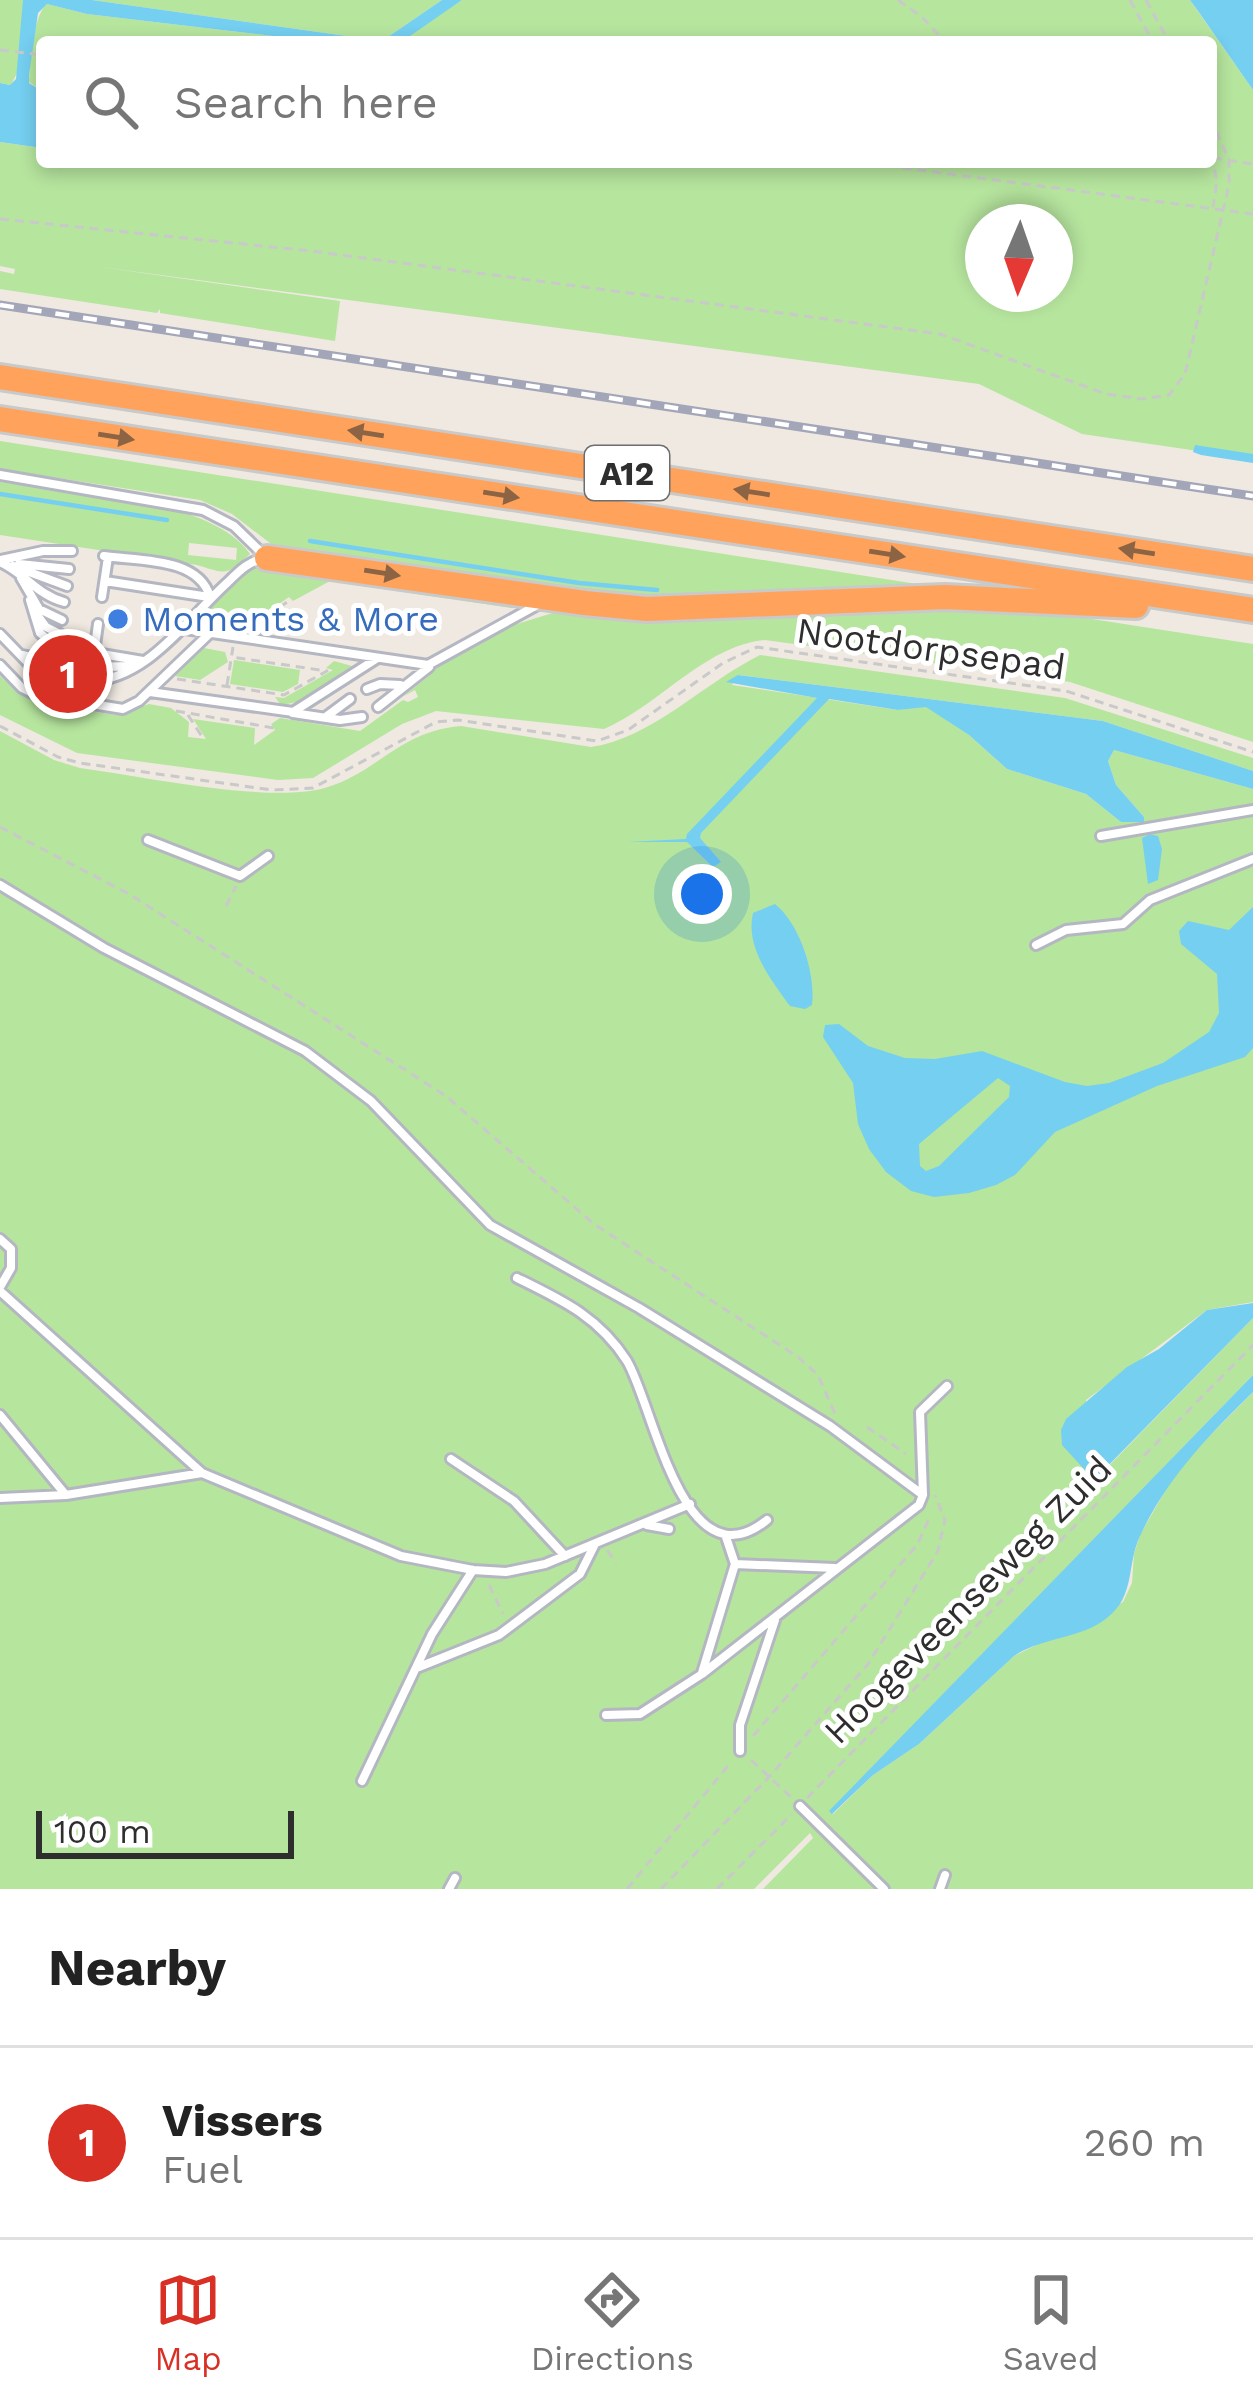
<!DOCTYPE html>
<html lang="en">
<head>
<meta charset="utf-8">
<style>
  :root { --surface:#fff; --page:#f2f2f2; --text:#222; --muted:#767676; --line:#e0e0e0; --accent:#d93025 }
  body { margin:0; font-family:"Work Sans",sans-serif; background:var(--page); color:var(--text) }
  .compass { position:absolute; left:965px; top:204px; width:108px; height:108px; border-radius:50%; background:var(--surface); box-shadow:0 6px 18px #0003; rotate:182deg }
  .scale { position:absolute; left:36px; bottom:30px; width:258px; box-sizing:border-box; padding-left:12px; border:6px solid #2e2e2e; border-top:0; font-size:33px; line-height:42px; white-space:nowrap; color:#2e2e2e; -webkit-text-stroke:9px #fff; paint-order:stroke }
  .you { position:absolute; left:702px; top:894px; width:42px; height:42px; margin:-30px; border:9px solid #fff; border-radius:50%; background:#1a73e8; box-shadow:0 0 0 18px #1a73e833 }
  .badge { display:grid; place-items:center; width:78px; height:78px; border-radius:50%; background:var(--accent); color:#fff; font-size:39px; font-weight:700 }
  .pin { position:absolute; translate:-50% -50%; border:6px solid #fff; box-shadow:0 3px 12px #0006 }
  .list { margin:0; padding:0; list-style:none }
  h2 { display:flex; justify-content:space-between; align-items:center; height:156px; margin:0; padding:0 48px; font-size:51px }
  h2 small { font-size:39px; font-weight:400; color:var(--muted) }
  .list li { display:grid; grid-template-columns:78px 1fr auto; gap:36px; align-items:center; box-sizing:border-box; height:192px; padding:0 48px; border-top:3px solid var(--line) }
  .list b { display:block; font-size:45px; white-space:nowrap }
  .list p { margin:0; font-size:39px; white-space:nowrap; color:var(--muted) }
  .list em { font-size:39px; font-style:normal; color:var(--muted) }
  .icon { flex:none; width:66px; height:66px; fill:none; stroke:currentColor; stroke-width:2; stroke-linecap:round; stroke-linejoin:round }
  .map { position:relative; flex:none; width:1253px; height:1889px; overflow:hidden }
  .search { position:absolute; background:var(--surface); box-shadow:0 6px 18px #0003; left:36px; right:36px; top:36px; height:132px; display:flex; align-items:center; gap:30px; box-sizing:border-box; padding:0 42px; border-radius:12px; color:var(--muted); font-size:45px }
  .sheet { height:348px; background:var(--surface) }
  nav { display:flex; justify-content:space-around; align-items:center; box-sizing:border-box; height:168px; border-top:3px solid var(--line); background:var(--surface); font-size:33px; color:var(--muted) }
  nav a { display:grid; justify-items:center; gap:6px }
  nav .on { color:var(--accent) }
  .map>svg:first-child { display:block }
  .green { fill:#b6e59e; fill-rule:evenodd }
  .water { fill:#75cff0; fill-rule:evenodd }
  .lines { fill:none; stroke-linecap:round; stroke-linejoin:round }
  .stream { stroke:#75cff0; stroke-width:4.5 }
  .lane-casing { stroke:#b4b7c1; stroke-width:14 }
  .highway-casing { stroke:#c9c9c9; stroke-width:30 }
  .path { stroke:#c9c9c9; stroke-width:3; stroke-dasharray:9 6; stroke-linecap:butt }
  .lane { stroke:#fff; stroke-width:8 }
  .highway { stroke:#ffa35c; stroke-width:24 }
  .rail-casing { stroke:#a3a6b8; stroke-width:9 }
  .rail { stroke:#fff; stroke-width:4.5; stroke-dasharray:14; stroke-linecap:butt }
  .oneway { fill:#8c6343 }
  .shop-dot { fill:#3f7fe0; stroke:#fff; stroke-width:4.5 }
  .labels { text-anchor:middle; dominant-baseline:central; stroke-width:10; stroke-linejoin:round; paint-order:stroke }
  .shield { fill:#fff; stroke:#6d6d6d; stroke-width:3 }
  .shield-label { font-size:33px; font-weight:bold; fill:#2e2e2e }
  .shop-label { font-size:36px; fill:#366cbe; stroke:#fff; text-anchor:start }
  .street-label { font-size:36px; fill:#2e2e2e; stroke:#fff }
</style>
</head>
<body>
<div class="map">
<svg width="1253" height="1889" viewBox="0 0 1253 1889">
  <rect width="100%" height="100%" fill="#efe9e1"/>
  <path class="green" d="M0,0H23L24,7L19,69L11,85L0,83Z
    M92,0H442L382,41Z
    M462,0H1190L1253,90V459L1082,434L979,384L93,266L340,301L335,341L160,313V309L157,313L0,289V271L14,274L15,269L0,266V142L42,148V162H1211V42H443L408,36ZM983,222H1055V294H983Z
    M47,4L87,14L325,42H42V91L29,82C30,63 33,15 47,4Z
    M0,441L949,589L627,602L279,550L232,514L200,500L0,469Z
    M0,482C67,492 211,497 250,554C226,576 226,574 197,565L0,535ZM189,543L237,548L236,560L188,555Z
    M261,565L522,601L511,608L330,581L293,601L289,597L252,623L203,615L249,571Z
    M915,604L1034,610L1253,644V742L1070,682L765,640C704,646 659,706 604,729L436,711L402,724L313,778L278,780L77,753L0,715V676L21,695L42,704L116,715L149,704L171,708L189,722L188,737L206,739L193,719L255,728L254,745L275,730L271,724L280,718L360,731L403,700L408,702L418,697L415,690L404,696L430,675L427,673L504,628L556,612Z
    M204,648L225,652L228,662L200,680L175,676Z
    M760,655L1065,698L1253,758V771L1103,721L739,675L732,685L898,710L926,706L969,735L1007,769L1086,794L1121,822L1144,817L1116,785L1108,761L1114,750L1253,789V1302L1207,1310L1086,1400L1095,1480L1253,1318V1375L830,1811L833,1814L873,1775L919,1744L1014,1656L1123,1602L1132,1583L1134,1554L1140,1535L1178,1468L1253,1392V1889H763L813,1838L810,1833L754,1889H0V731L54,760L80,768C142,776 272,805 328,787C379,771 400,731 461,726L591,747C651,739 705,682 760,655Z
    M234,660L300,670L298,684L283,692L230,684Z
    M334,661L352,666L298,702L281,705L275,697L284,698L333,670L326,668Z"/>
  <path class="water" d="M23,0H92L382,41L442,0H462L410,36L443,42H325L87,14L47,4L38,13L29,75V83L42,91V148L0,142V83L10,85L16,79Z
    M1190,0H1253V90L1198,11Z
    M1195,445L1253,454V463L1201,455L1193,452Z
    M738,675L1103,721L1253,771V789L1114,750L1108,761L1116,785L1144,817V822H1121L1086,794L1007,769L969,735L926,707L898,710L829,699L701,833L700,838L721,862L713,867L687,842H628L686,839L687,834L817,698L726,682Z
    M1150,834L1158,836L1162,849L1158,880L1148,884L1142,838Z
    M775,904C800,924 816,974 812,1005L805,1009L790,1006C771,980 745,947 753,913Z
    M1253,907V1048L1245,1057L1157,1086L1055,1132L1015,1175L996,1185L969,1193L934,1197L911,1191L886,1172L869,1149L858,1124L853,1083L823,1037L825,1025L839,1024L868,1046L905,1058L935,1059L982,1051L1065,1082L1087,1086L1109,1083L1163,1063L1209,1032L1219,1013L1217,974L1181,944L1179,931L1188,921L1229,930ZM998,1078L1010,1086L1009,1097L939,1166L926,1171L920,1166L919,1144Z
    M1253,1303V1318L1094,1480L1062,1445L1061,1430L1066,1419L1127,1367L1159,1349L1207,1310Z
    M1253,1375V1392C1208,1436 1167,1478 1140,1536C1126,1566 1136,1595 1107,1618C1081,1639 1042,1637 1014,1656L919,1744L873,1775L832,1814L829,1811Z"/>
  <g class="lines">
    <path class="stream" d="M0,494L167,520
      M310,541L579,583L657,590"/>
    <g class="lane-casing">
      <path id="lane" d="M0,475L203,510L234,526L267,558C250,560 240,570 228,582C188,618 145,683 86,681
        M104,556C139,561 199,557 210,597
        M1,560L43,551H72
        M0,562C25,573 37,595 64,602
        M19,564L69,569
        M13,566L67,586
        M21,578L39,609L62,620
        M105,581L209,597
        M102,597L108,557
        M30,600L40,633L58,648
        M38,616L46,627L60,634
        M178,628L428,665L539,604
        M0,634L29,664L54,676
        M90,652L143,661
        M94,653L98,624
        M22,655L56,662
        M0,665L22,688L36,695L123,709L139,701L209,634
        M88,667L133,666
        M367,689L380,684L400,685
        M150,692L293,712L376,659
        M378,707L429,667
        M293,713L340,720L362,717
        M327,716L350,699
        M1101,836L1253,810
        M148,840L240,876L268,856
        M0,885L104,948L305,1051L371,1101L490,1225L639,1308L830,1426L923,1495
        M1036,945L1066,930L1123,924L1150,900L1253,859
        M0,1239L11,1249V1268L0,1287
        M517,1278C562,1300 599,1317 627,1361C654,1406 683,1588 767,1520
        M0,1291L202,1473
        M0,1415L65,1494
        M451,1459L514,1501L565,1556
        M0,1498L66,1495L202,1473L401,1556L473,1570L506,1572L545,1564L690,1504
        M647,1525L669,1529
        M735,1564L835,1568
        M419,1667L499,1635L580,1574L594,1546
        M702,1673L735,1564L726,1537
        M606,1715L640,1714L702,1674L919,1505L923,1495L920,1412L947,1386
        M740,1751V1725L775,1620
        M362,1781L432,1634L473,1570
        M800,1806L884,1889
        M449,1889L455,1878
        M940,1889L945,1875"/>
    </g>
    <g class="highway-casing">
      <path id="highway" d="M0,377L1253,569
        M0,419L1253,610
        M267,558L585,603L647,609L945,597L1136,606"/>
    </g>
    <path class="path" d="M898,0L922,17L945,42
      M1130,0L1153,42
      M1146,0L1169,42
      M0,50L42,55
      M1211,155L1217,181L1213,207
      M1213,158L1253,164
      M858,162L1253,214
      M0,219L311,251L940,334L1106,394L1141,399L1169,395L1185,374L1229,185V160L1211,120
      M255,625L290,600
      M177,679L284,695L327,671L231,657
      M227,685L233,647
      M176,711L274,728
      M188,715L203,738
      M0,726L58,757L80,763L272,790L313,788L436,722L458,720L597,741L628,730L723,663L757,647L1066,691L1253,752
      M0,827L129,894L446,1096L594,1224L798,1357L818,1375L835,1414
      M226,906L236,886
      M867,1427L906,1454
      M607,1550L616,1563
      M489,1585L503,1614
      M753,1736L917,1545L929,1519L927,1516
      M751,1760L792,1798
      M807,1798L1253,1345
      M627,1889L731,1762
      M661,1889L769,1777L868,1664L938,1551L945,1520L935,1495
      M717,1889L792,1814"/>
    <use href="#lane" class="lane"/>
    <use href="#highway" class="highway"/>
    <g class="rail-casing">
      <path id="rail" d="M0,305L1253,496"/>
    </g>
    <use href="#rail" class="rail"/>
  </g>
  <defs><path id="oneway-solid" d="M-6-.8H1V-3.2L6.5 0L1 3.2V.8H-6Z" transform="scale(3)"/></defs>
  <g class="oneway">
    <use href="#oneway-solid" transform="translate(366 433) rotate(-171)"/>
    <use href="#oneway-solid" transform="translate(116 437) rotate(9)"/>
    <use href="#oneway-solid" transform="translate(752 492) rotate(-171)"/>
    <use href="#oneway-solid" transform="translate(501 495) rotate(9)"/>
    <use href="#oneway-solid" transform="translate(1137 551) rotate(-171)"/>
    <use href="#oneway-solid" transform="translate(887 554) rotate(9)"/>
    <use href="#oneway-solid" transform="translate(382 573) rotate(9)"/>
  </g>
  <circle class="shop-dot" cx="118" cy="619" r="12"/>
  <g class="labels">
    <rect class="shield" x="585" y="446" width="84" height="54" rx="9"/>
    <g class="shield-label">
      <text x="627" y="473">A12</text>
    </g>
    <g class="shop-label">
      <text x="142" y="619">Moments &amp; More</text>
    </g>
    <g class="street-label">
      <text transform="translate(931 649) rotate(8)">Nootdorpsepad</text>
      <text transform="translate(968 1600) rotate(-45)">Hoogeveenseweg Zuid</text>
    </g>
  </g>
</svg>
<svg class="compass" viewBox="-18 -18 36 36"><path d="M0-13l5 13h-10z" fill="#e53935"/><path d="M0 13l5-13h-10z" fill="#767676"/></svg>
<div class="scale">100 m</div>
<div class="you"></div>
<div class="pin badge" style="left:68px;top:674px">1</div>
<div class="search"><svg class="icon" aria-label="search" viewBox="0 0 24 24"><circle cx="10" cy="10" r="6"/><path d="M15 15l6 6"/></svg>Search here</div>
</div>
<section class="sheet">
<h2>Nearby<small></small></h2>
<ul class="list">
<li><span class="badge">1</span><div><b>Vissers</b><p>Fuel</p></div><em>260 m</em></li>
</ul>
</section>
<nav>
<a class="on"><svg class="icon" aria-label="map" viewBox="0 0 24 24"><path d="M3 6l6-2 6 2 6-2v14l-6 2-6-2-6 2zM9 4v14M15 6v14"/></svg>Map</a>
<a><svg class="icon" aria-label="directions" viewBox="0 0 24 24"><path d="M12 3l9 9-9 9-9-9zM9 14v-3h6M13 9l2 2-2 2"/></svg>Directions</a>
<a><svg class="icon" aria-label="saved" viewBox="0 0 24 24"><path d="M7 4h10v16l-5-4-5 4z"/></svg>Saved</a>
</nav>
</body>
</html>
